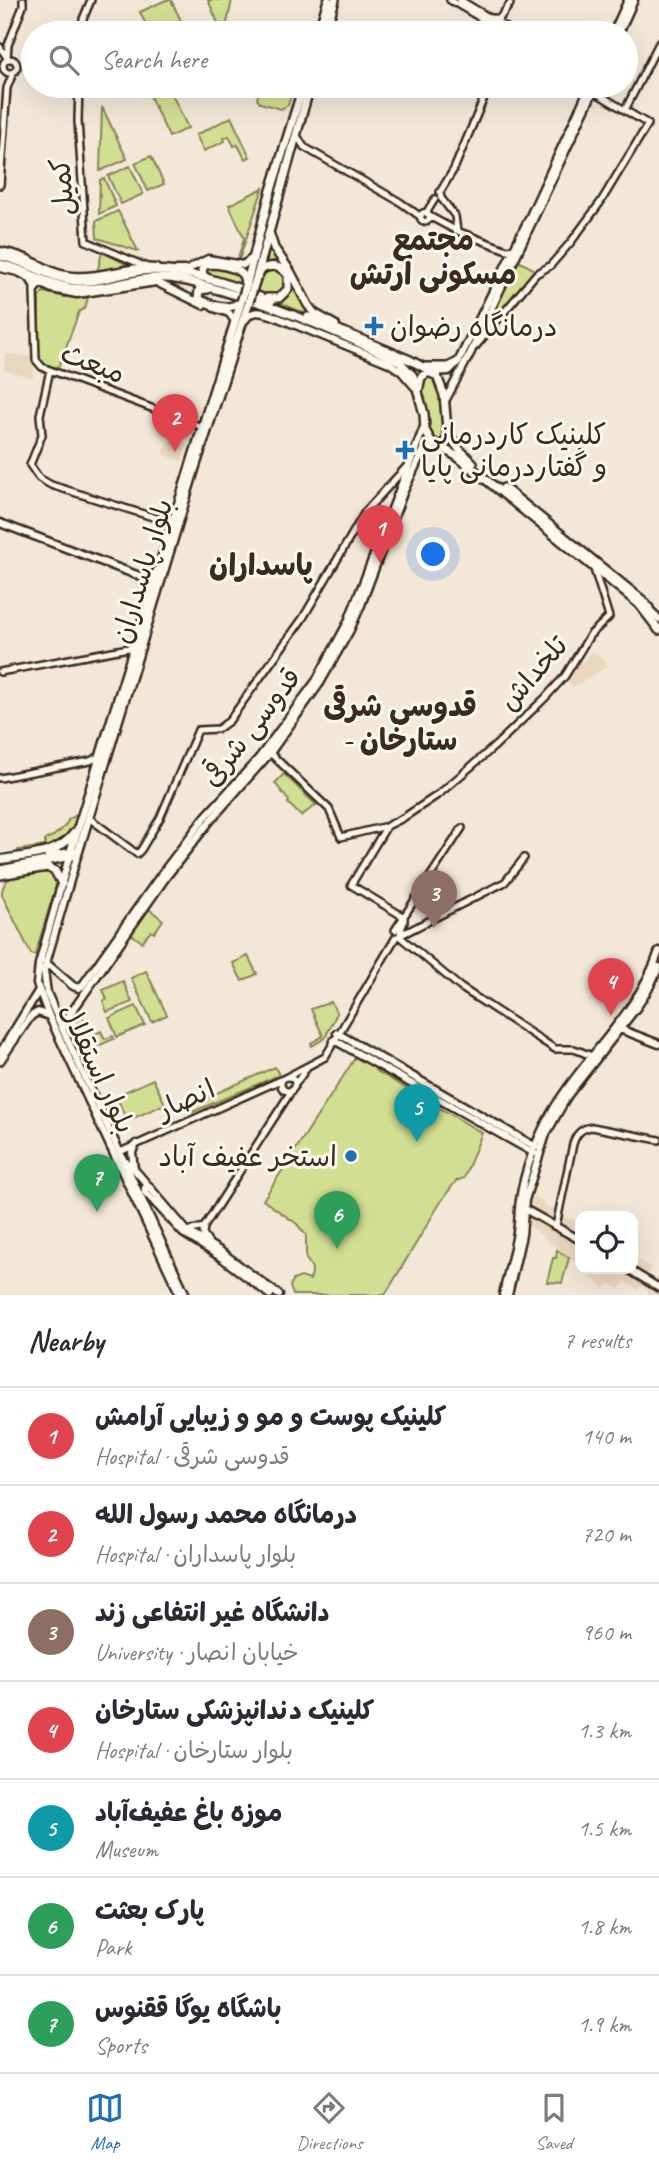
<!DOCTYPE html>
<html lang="en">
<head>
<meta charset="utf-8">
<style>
  :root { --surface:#fff; --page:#f2f2f3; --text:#2b2b33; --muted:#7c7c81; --line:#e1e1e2; --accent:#1f6fb2 }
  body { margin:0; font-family:Caveat,"Playpen Sans Arabic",sans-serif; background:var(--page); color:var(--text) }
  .controls { position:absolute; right:21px; bottom:21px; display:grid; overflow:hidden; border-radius:14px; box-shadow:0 7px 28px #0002 }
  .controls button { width:63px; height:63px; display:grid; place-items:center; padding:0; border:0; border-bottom:2px solid var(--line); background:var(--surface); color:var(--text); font:35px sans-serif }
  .you { position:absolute; left:434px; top:555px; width:24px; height:24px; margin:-18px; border:5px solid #fff; border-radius:50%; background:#1a73e8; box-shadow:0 0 0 10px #1a73e833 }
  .badge { display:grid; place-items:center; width:46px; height:46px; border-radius:50%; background:var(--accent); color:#fff; font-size:23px; font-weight:700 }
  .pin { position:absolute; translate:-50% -58px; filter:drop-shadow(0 2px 4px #0008) }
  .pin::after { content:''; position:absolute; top:37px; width:24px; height:21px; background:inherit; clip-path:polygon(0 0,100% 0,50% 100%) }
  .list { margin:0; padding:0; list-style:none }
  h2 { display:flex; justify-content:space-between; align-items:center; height:91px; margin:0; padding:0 28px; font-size:30px }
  h2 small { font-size:23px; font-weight:400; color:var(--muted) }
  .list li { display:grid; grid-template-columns:46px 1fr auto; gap:21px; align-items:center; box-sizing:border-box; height:98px; padding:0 28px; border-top:2px solid var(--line) }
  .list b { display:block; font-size:26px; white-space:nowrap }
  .list p { margin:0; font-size:23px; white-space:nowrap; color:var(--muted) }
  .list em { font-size:23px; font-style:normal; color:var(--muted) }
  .icon { flex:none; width:38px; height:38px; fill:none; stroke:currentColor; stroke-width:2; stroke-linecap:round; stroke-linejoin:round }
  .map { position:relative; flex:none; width:659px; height:1295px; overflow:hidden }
  .search { position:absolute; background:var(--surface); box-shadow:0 7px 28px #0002; left:21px; right:21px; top:21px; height:77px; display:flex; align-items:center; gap:18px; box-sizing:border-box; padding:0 24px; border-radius:38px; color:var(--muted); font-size:26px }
  .sheet { height:777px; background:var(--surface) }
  nav { display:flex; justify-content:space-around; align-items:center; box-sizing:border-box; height:98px; border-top:2px solid var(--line); background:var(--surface); font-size:19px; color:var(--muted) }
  nav a { display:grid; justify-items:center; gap:4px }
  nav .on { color:var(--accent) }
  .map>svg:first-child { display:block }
  .built { fill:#ead7bf }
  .green { fill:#d2df93; stroke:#868458; stroke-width:2 }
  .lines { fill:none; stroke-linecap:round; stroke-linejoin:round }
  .tertiary-casing { stroke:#3b2a1e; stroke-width:10 }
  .secondary-casing { stroke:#3b2a1e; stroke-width:11 }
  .primary-casing { stroke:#3b2a1e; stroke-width:12 }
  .tertiary { stroke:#fbf7ec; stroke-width:5 }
  .secondary { stroke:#fbf7ec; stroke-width:6 }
  .primary { stroke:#fbf7ec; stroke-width:7 }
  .primary-bridge-casing { stroke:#3b2a1e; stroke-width:12; stroke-linecap:butt }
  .primary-bridge { stroke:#fbf7ec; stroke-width:7 }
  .poi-dot { fill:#1f6fb2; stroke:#fbf7ec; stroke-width:2.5 }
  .labels { text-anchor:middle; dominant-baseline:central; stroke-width:6; stroke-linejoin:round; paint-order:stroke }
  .street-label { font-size:28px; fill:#3b2a1e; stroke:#fbf7ec }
  .poi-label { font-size:28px; fill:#3b2a1e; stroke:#fbf7ec; text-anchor:start }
  .neighbourhood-label { font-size:30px; font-weight:bold; fill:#3b2a1e; stroke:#fbf7ec }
</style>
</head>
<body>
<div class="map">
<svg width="659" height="1295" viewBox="0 0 659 1295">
  <rect width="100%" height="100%" fill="#f3e8d8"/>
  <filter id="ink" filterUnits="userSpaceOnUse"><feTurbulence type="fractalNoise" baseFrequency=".0143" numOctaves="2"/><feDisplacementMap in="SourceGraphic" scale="14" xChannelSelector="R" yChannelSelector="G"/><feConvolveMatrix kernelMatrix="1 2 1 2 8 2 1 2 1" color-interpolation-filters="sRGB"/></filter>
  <g filter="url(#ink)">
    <path class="built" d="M5,354L34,357L33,378L4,370Z
      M170,438L188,445L182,461L163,454Z
      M591,651L603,658L608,666L572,688L567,675L578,662H583Z
      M524,1194L543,1200L545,1207L558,1209L561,1215L580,1223V1267L521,1219Z
      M633,1258L651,1267L648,1274L659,1280V1295H648V1290L640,1286L638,1290L625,1281L619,1289L609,1283L605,1289L582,1269H633Z"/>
    <path class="green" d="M166,0H171L187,33H150L140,12Z
      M208,0H232L225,32H222Z
      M145,86H168L188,128L169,137Z
      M261,86H294L288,105L281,109L260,103L257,99Z
      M102,107L127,159L100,171Z
      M231,117L250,157L245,159L238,145L234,146L229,136L224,138L225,141L204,151L196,135Z
      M151,156L164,184L148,191L135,163Z
      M130,166L143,194L121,204L108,176Z
      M104,178L116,206L99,214L100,180Z
      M263,188L239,260L238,259L244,238L229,205Z
      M118,211L138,251L97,238L96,221Z
      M271,244L289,273L307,309L330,324L273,300L285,296L287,272L265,267Z
      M102,252L128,265L97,273Z
      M518,261L534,269V271L481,336Z
      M207,266L235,271L243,280L242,289L206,276Z
      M274,268L284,274L287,286L281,295L270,296L255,293L262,273Z
      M43,292L65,297L88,298L85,308L79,312L59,366L53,368L45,365L38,356L39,297Z
      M427,377L434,378C440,394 440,398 441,415C442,423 445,431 446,439L439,442L429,431L427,407L421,393L424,380Z
      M284,774L316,805L301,816L288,803L289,801L275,783Z
      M79,814C65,850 54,848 19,854L18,850L45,846V840C55,836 64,830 69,819Z
      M46,871H50L57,882L35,955L31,954L2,895C1,872 28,874 46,871Z
      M149,909L163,920L154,933L151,931L142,942L131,934Z
      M248,956L257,974L242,981L233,963Z
      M146,971L167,1015L152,1022L131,978Z
      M123,981L132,1002L107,1012L103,1001L107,999L103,990Z
      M331,1002L337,1013L325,1038L312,1046L311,1043L323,1036L311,1009Z
      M136,1006L145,1025L117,1037L109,1018Z
      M82,1016L91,1036L101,1031L105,1039L113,1036L114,1039L82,1053L75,1036L79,1034L75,1026Z
      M357,1055L376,1067L375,1070L482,1133L464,1178L456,1181L442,1200L385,1295H293L290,1286L293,1280L301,1277L310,1280C314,1270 312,1267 306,1259V1235L297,1224L263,1200Z
      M275,1067L279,1075L193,1112L190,1105Z
      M153,1079L165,1104L127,1121L116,1096Z
      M557,1250L569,1258L562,1283L547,1282L553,1258H556Z"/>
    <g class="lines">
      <g class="tertiary-casing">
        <path id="tertiary" d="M450,0L506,33
          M460,0L515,33
          M493,18L499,19L510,4
          M81,33L83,19L91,0
          M0,47L7,58
          M7,58L8,45L23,6V0
          M3 66a7 7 0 1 1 14 0a7 7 0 1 1-14 0Z
          M79,86L78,121L86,241L147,267
          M625,110L659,43
          M296,134L304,147L400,202L421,217
          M0,185L7,88L13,73
          M420.5 217a4.5 4.5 0 1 1 9 0a4.5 4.5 0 1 1-9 0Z
          M426,213L435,199
          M429,216L457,231L507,250L514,249
          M457,231L455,216L441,198L440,192L454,169L489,86
          M29,278L34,286V291L39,285H43
          M34,291L36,360L42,367L202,427
          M476,346L536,274L550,266L571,242L600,203L648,124L593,91
          M50,370L40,415L42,435L30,465L39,478L51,485L172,523
          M0,672L134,647
          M270,753L329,809L341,837L383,827
          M0,778L90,761L100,756
          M89,818L137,854L141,850L160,818L198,730L218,729L229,721L303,618L365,512L408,465
          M387,826L403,818L439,794L495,746L545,698L565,676L590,635L609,617L593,566
          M385,829L351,885L404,917
          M524,858L505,882L399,936L460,987L555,1049H574L592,1056
          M404,917V922L400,932H406
          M395,930L462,828
          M287,1077L325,1057L396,937
          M281 1084a7 7 0 1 1 14 0a7 7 0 1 1-14 0Z
          M294,1086L306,1069
          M120,1152L283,1079
          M556,1226L573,1144C576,1134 581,1128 592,1127L659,1140
          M204,1227L292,1090
          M187,1231L204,1227L203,1234L210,1245"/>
      </g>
      <g class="secondary-casing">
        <path id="secondary" d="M613,33L628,0
          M619,33L634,0
          M0,251C11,253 22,256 32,261C48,268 55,275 73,276C101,279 128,265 156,268
          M0,268L18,272L52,289L77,294L156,282L203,305
          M177,270H187L208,259L243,265L254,257
          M214,308L229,313L235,321
          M245,320C252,310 259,311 271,315L389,363L401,371L414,386
          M432,372L449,371L458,362L530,216L590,86
          M445,401L470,354L596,86
          M0,523L142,577L149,579L156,572
          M652,612L659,619
          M78,853L44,970L47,993L63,1030L186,1295
          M69,857L39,964L37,984L49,1016L180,1295
          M45,962L73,986L78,988L82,986L163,872L205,817L259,758L316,681L347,624L424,427
          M620,1029L659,1044
          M63,1030L66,1020L166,877L210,821L270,753L320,683L350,630L361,605L403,493L419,459L424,450L437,445
          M337,1033L536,1147
          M334,1040L534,1153
          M0,1053L39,990
          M0,1061L31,1016L38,1012L49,1016
          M126,1162L134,1169L187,1231L220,1251L279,1295
          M134,1169L132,1152L136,1144
          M149,1186L145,1188V1192L183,1233L222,1258L270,1295
          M521,1207L580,1240
          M628,1269L659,1288
          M503,1295C507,1274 514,1253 517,1232C519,1222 518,1211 520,1200C524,1172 536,1140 550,1115C583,1057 638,1015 659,951
          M508,1295L522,1235L525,1200L546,1134L568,1095L637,1007L648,990L659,967"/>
      </g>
      <g class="primary-casing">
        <path id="primary" d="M318,33L328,0
          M325,33L335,0
          M270,235L274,248L290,271L308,305L314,313L335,325
          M0,256C27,261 49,278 76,281C98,283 119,274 140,271C180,266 235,285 271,302
          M0,264C25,269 45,284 71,288C103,293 134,275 167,278C185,279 202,285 219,290C280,307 341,334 399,361L413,376L418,392
          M208,279L203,275L202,270L205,265C214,263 234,266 241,273C245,276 244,280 245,284
          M256,279L310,86
          M246,286L269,197L303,86
          M253,288L256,279L262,269C273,264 281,266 288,275V289L279,298H267
          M208,289L199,290L198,299C212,305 228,312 240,302
          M308,317L410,360L432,372
          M425,367H448L458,362
          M429,372L437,376L444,395L448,440L439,446L431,441L425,430L424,414L418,392L421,377Z
          M447,432L459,449L473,463
          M439,446L458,457L639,604L659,630
          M504,488L642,600L649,608
          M78,853L195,468L249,302
          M48,856L74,852
          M69,857L241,302
          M0,860C25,855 58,856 74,833
          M0,870L71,856
          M0,875L47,867L55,871L62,884"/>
      </g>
      <use href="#tertiary" class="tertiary"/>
      <use href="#secondary" class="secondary"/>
      <use href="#primary" class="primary"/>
      <g class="primary-bridge-casing">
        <path id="primary-bridge" d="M241,302L246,286
          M249,302L253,288"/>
      </g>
      <use href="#primary-bridge" class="primary-bridge"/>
    </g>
  </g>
  <g class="poi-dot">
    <path d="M370.5 315.5h7v7h7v7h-7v7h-7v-7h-7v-7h7z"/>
    <path d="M401.5 439.5h7v7h7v7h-7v7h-7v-7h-7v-7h7z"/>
    <circle cx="351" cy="1156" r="7"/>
  </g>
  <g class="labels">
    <g class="street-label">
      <text transform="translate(62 187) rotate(-95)">کمیل</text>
      <text transform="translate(93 363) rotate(21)">مبعث</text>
      <text transform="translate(142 571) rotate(-73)">بلوار پاسداران</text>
      <text transform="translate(533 673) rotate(-49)">تلخداش</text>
      <text transform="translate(251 727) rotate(-52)">قدوسی شرقی</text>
      <text transform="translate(98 1068) rotate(65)">بلوار استقلال</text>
      <text transform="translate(186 1099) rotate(-24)">انصار</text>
    </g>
    <g class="poi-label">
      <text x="390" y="326">درمانگاه رضوان</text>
      <text x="421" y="434">کلینیک کاردرمانی<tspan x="421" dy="32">و گفتاردرمانی پایا</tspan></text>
      <text x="337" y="1156" text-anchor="end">استخر عفیف آباد</text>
    </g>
    <g class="neighbourhood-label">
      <text x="433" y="240">مجتمع<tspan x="433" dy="34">مسکونی ارتش</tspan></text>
      <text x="261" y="565">پاسداران</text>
      <text x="400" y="706">قدوسی شرقی<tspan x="400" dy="34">- ستارخان</tspan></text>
    </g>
  </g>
</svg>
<div class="controls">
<button><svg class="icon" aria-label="locate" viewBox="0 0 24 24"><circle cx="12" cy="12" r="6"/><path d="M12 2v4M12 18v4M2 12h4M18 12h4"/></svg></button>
</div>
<div class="you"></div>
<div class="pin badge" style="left:380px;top:563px;background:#e0444e">1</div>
<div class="pin badge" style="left:175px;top:452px;background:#e0444e">2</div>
<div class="pin badge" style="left:434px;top:928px;background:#8d6e63">3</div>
<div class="pin badge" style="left:611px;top:1016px;background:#e0444e">4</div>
<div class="pin badge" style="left:417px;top:1142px;background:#0f9aa8">5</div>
<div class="pin badge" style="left:337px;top:1249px;background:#2e9e5b">6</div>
<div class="pin badge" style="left:97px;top:1212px;background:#2e9e5b">7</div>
<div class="search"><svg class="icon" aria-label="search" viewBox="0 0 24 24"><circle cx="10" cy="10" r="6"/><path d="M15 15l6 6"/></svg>Search here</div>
</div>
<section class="sheet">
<h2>Nearby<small>7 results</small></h2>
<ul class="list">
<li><span class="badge" style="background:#e0444e">1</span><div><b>کلینیک پوست و مو و زیبایی آرامش</b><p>Hospital · قدوسی شرقی</p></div><em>140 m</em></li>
<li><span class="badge" style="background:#e0444e">2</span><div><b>درمانگاه محمد رسول الله</b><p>Hospital · بلوار پاسداران</p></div><em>720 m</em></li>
<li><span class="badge" style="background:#8d6e63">3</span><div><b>دانشگاه غیر انتفاعی زند</b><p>University · خیابان انصار</p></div><em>960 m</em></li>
<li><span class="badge" style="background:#e0444e">4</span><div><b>کلینیک دندانپزشکی ستارخان</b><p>Hospital · بلوار ستارخان</p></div><em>1.3 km</em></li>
<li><span class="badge" style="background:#0f9aa8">5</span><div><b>موزه باغ عفیف‌آباد</b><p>Museum</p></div><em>1.5 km</em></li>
<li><span class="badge" style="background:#2e9e5b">6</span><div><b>پارک بعثت</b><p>Park</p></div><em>1.8 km</em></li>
<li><span class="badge" style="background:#2e9e5b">7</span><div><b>باشگاه یوگا ققنوس</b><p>Sports</p></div><em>1.9 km</em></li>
</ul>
</section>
<nav>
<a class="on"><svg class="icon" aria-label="map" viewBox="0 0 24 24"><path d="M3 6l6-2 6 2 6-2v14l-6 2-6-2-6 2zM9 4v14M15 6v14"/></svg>Map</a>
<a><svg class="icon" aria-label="directions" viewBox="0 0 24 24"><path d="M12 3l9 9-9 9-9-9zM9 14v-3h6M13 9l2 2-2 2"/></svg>Directions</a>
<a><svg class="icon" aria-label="saved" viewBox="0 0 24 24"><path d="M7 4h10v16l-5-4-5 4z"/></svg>Saved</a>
</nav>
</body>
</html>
